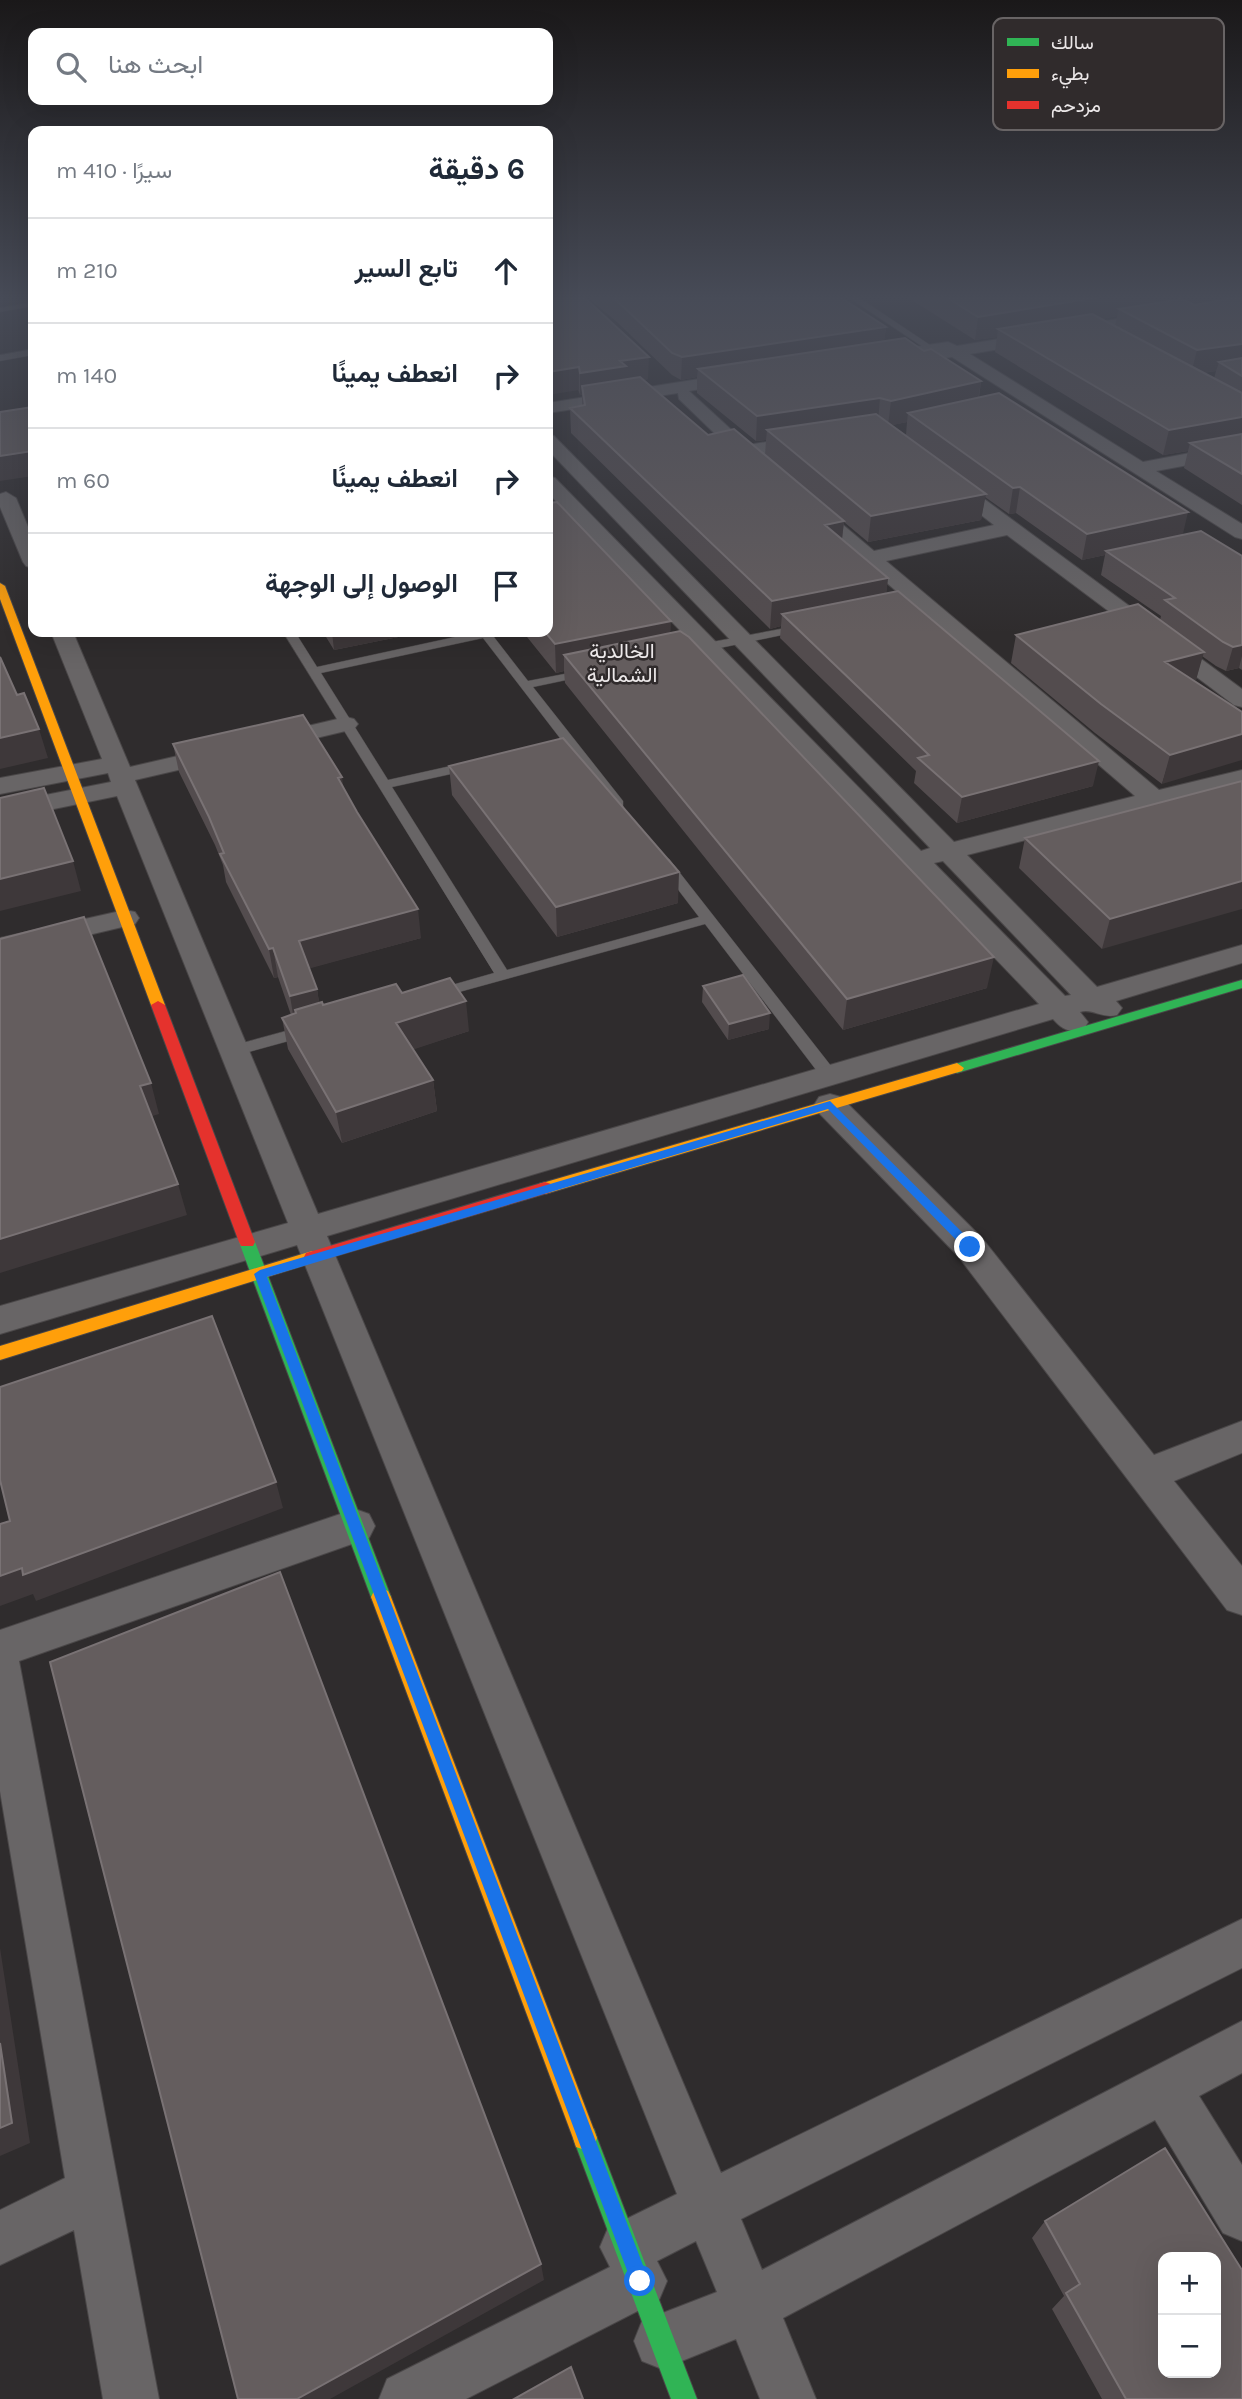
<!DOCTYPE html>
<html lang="ar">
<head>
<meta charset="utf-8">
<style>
  :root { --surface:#fff; --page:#f2f2f3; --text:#1f2937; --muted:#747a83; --line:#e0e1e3 }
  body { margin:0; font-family:Karla,Vazirmatn,sans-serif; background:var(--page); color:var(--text); direction:rtl }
  .controls { position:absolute; right:21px; bottom:21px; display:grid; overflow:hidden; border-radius:14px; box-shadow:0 7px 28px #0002 }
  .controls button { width:63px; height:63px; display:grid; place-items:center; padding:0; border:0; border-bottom:2px solid var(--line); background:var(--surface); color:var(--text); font:35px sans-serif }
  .stop { position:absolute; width:21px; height:21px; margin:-16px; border:5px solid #1a73e8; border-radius:50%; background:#fff }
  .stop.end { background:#1a73e8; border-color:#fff; box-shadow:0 2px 7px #0008 }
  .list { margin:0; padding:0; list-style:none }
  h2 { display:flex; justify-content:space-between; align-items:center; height:91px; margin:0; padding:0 28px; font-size:30px }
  h2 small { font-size:23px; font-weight:400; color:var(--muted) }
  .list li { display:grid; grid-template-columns:46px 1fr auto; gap:21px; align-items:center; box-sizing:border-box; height:105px; padding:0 28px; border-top:2px solid var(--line) }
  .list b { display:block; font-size:26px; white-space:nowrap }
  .list em { font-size:23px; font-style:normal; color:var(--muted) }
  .icon { flex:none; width:38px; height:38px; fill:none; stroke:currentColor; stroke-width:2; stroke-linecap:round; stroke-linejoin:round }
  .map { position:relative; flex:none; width:1242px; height:2399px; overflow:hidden; direction:ltr }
  .search { position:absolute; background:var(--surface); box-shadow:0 7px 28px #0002; left:28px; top:28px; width:525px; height:77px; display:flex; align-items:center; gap:18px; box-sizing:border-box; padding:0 24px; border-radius:14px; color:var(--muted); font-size:26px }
  .panel { position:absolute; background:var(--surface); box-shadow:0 7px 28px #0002; left:28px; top:126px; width:525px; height:511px; border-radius:14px; direction:rtl }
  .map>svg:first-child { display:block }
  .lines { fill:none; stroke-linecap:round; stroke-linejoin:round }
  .lane-casing { stroke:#4a4748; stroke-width:1 }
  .street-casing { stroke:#4a4748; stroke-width:2 }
  .fast-casing { stroke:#4a4748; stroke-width:2 }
  .slow-casing { stroke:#4a4748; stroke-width:2 }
  .jam-casing { stroke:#4a4748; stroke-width:2 }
  .lane { fill:#686566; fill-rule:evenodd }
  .street { fill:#686566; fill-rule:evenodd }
  .fast { fill:#30b455; fill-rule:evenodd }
  .slow { fill:#ff9f0a; fill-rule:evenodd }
  .jam { fill:#e5322d; fill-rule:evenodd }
  .wall { fill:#534c4e; fill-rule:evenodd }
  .shaded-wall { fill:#3e383a }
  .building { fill:#645d5e; stroke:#797274; stroke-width:2; fill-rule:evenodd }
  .route { fill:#1a73e8 }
  .labels { text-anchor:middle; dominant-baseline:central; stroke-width:5; stroke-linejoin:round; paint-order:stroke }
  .far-neighbourhood-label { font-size:21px; fill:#ece8e9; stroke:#302b2c }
  .key { fill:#302b2c; stroke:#686465; stroke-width:2 }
  .key-label { font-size:19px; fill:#ece8e9 }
</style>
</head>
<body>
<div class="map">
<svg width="1242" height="2399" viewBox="0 0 1242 2399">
  <rect width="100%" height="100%" fill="#2f2c2d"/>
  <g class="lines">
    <g class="lane-casing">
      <path id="lane" d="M848,297H858L936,349L929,351Z
        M33,302V306L0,312V308Z
        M33,349V355L0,361V355Z
        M802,625L806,626V630L696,653L690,649L696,645Z
        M283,632H295L317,667L478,632H490L528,681L590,669V675L533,687L623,801V807H613L483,638L321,673L388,780L473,761L480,765L478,768L392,787L507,970L699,917L657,862L664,858L669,859L835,1071L837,1075L835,1079H823L705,924L441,997H431L428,994L431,991L494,973Z
        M308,1025L314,1026L316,1030L314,1034L234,1056L226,1051L228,1047Z"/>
    </g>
    <g class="street-casing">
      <path id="street" d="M1242,298V308L970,354L1143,462L1242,443V455L1156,471L1242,524V539L1235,537L952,357L944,358L936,354L879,362L871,357L879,352L948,342L957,346Z
        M743,372L752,377L749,381L689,391L748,445L808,435L817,441L814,445L744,457L737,455L679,399L678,393L548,413V403Z
        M548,434L554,436L954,842L1135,796L803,511L800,507L803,503H817L874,551L994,525L936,480L946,474L953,476L1242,689V707L1234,705L1007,535L886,561L1159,790L1242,770V785L967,855L1097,987L1242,945V963L1116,1001L1122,1008L1117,1015C1101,1019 1093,1008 1080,1012L1088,1022L1084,1029C1069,1033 1063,1030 1053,1019L327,1236L721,2173L1242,1919V1968L741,2219L762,2270L1242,2021V2073L1199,2096L1242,2165V2241L1223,2233L1155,2120L783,2318L816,2399H760L736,2339L662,2369L642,2361L634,2341L642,2321L717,2292L696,2241L657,2261L667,2281L659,2300L466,2399H379L387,2379L610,2267L600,2247L608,2228L677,2194L297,1245L0,1334V1306L288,1223L117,796L0,820V804L111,782L108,773L0,794V778L102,759L51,632H73L130,767L221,746L230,748L233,753L230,758L135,780L318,1214L1039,1004L548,493V476L555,478L921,851L930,848L548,450ZM943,861L1071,995L1065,996L934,863Z
        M6,492L16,498L33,539V568L26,566L23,562L0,507V494Z
        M346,717L354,719L358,724L354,729L270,749L261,747L258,742L261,737Z
        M125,910L135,912L139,918L135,924L0,956V938Z
        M830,1094L841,1097L982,1238L1154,1455L1242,1421V1453L1174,1481L1242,1566V1615L1227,1610L958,1256L819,1113L814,1105L819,1097Z
        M355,1509L369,1514L375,1526L369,1538L19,1661L159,2399H103L74,2230L0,2265V2210L65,2178L0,1791V1630Z"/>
    </g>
    <g class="fast-casing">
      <path id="fast" d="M1242,980V988L957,1073L950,1068L952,1065Z
        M247,1236L253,1238L255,1242L391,1597L388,1603L381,1606L374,1603L371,1597L239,1242L241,1238Z
        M585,2126L594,2129L597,2138L697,2399H671L573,2138L576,2129Z"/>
    </g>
    <g class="slow-casing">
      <path id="slow" d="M0,583L5,586L165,1005L163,1008H153L151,1005L0,599Z
        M957,1063L964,1068L962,1071L545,1194L537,1188L539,1184Z
        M312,1251L318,1253L320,1257L318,1261L0,1360V1346Z
        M381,1588L388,1591L391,1597L597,2138L594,2147L585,2150L576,2147L573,2138L371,1597L374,1591Z"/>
    </g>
    <g class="jam-casing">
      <path id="jam" d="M158,1001L165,1005L255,1242L253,1246H241L239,1242L151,1005Z
        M545,1182L551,1184L553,1188L551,1192L312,1263L306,1261L304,1257L306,1253Z"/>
    </g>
    <use href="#lane" class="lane"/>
    <use href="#street" class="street"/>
    <use href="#fast" class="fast"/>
    <use href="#slow" class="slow"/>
    <use href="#jam" class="jam"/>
  </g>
  <path class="wall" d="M548,297L648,379L644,380L708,435L765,455L766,440L756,441L697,393V377L681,380L672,375L617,322L587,297H840L886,327L884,341L924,351L981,381L979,398L1183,535L1242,556V670L1239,668L1226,671L1216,666L1202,656L1196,680H1194L1162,784L1095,733L1011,663L1016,635L1160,620L1161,616L1101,575L1105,555L1082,560L1016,513L1009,514L985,497L981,520L868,542L844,522L842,539L888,578L886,593L1093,786L957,823L914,783L916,771L780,638L781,626L770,629L571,433L570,408L582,406V395H580ZM907,422L906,435L892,425Z
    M907,297H1156L1155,303L1195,305L1242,297V505L1184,468L1188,451L1163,455L995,352L997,337L975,340ZM1117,316L1115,326L1102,319ZM1216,371L1214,379L1203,373Z
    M323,632H423L334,650Z
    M523,632L670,633L987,988L843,1030L565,683L564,671L556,673Z
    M173,744L343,788L421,938L309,968L317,989L319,1003L323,1005L402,993L469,1031L413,1049L433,1080L437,1111L342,1143L288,1049L282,1018L291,1015L278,977L274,978L226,882L223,865L215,845L179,772Z
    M449,766L678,903L557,937L452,795Z
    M1242,781L1102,949L1019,868L1025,838Z
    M703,986L769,1029L728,1040L702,1002Z
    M1045,2221L1242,2399H1102L1052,2309L1064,2296L1032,2238Z"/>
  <path class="shaded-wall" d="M1099,297H1156L1154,310L1119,309L1117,316L1008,335L998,329L997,337L975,340L978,317Z
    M886,327L883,349L698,369L697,377L681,380L682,357Z
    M1242,344V367L1219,362L1216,371L1191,374L1197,350Z
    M649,357L648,379L626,383L582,386V395H580V373L620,361Z
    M579,367V390L548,395V372Z
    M981,381L977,406L908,413L907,422L888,426L891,401Z
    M880,398L878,422L767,430L766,440L756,441L757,416Z
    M1242,417V441L1190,443L1188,451L1163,455L1169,430Z
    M33,451V476L0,481V456Z
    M1020,487L1016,513L1009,514L1013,488Z
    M986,494L981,520L868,542L871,516Z
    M1188,512L1182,538L1106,551L1105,555L1082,560L1087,534Z
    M844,521L841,548L825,525Z
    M888,578L885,605L782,614L781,626L770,629L772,601Z
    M671,621L670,649L564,655V671L556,673L555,644Z
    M332,632H423L334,650Z
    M1242,645V656L1239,668L1226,671L1233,647Z
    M1204,652L1196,680L1158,690L1165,662Z
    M39,729L48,758L0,769V738Z
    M1242,734V760L1162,784L1170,755Z
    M1099,761L1093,786L957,823L962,797Z
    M342,777L346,805L338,778Z
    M73,861L81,891L0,911V879Z
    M679,872L678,903L557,937L556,907Z
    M1242,881V909L1102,949L1110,919Z
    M418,909L421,938L304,970L299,941Z
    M273,948L278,977L274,978L269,949Z
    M994,957L987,988L843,1030L847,999Z
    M317,989L322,1019L295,1026L290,996Z
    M466,1001L469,1031L400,1054L396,1023Z
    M770,1013L769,1029L728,1040L729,1024Z
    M433,1080L437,1111L342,1143L336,1112Z
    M151,1083L159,1114L149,1117L140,1086Z
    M178,1184L187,1215L0,1273V1239Z
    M276,1482L283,1508L36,1601L33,1594L0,1606V1576Z
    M0,1948L30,2143L0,2156Z
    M541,2264L544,2280L330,2399H297Z"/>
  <path class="building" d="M548,297H584L649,357L620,361L626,366L580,373L579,367L548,372Z
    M613,297H840L886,327L682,357L672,353Z
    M946,297H1099L978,317Z
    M1238,297H1242V344L1197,350L1119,309L1182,299L1195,305Z
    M1092,314L1242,393V417L1169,430L998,329Z
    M905,338L924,351L931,349L981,381L891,401L880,398L757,416L698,369Z
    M1242,358V376L1219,362Z
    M640,377L708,435L734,429L844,521L825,525L888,578L772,601L570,408L585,405L582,386Z
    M999,393L1188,512L1087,534L1020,487L1013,488L908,413Z
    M33,407V451L0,456V412Z
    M876,414L986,494L871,516L767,430Z
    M1242,434V474L1190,443Z
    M557,502L671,621L555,644L545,632H548V503Z
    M1201,531L1242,556V645L1233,647L1223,642L1165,600L1175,598L1106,551Z
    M898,591L1099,761L962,797L918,758L929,755L782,614Z
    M1138,604L1204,652L1165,662L1242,712V734L1170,755L1101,704L1016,635Z
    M680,631L689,637L994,957L847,999L564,655Z
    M0,657L17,695L24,693L39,729L0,738Z
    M303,715L342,777L338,778L357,812L418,909L299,941L317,989L290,996L273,948L269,949L220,854L224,853L209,817L173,744Z
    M563,738L679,872L556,907L449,766Z
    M1242,781V881L1110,919L1025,838Z
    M44,788L73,861L0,879V798Z
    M84,917L151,1083L140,1086L178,1184L0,1239V939Z
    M743,975L770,1013L729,1024L703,986Z
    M450,978L466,1001L396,1023L433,1080L336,1112L282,1018L296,1013L295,1010L322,1002L323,1005L396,984L402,993Z
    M212,1316L276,1482L23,1575L22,1568L0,1576V1524L10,1521L0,1480V1387Z
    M280,1572L541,2264L297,2399H238L50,1662Z
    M0,2043L12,2123L0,2128Z
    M1165,2148L1242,2270V2399H1126L1066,2293L1080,2284L1045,2221ZM1163,2257H1216V2373H1163Z
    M571,2367L583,2399H514Z"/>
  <linearGradient id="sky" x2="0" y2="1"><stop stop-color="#1a1819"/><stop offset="0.47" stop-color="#474b57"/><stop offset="1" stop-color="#474b57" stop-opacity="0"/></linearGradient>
  <rect width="1242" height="633" fill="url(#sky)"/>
  <path class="route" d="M830,1101L974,1244V1250H966L828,1109L267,1277L649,2281L647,2288L640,2290L633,2288L631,2281L254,1274L260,1270Z"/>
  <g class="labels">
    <g class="far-neighbourhood-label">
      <text x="622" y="651">الخالدية<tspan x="622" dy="24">الشمالية</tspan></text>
    </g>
  </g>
  <rect x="993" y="18" width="231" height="112" rx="10" class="key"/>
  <rect x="1007" y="38" width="32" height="8" fill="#30b455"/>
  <rect x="1007" y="69" width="32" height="9" fill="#ff9f0a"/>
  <rect x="1007" y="101" width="32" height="8" fill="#e5322d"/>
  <g class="key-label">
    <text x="1051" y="49">سالك</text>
    <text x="1051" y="80">بطيء</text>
    <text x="1051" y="112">مزدحم</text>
  </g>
</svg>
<div class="controls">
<button>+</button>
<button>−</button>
</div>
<div class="stop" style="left:640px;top:2281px"></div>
<div class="stop end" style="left:970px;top:1247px"></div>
<div class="search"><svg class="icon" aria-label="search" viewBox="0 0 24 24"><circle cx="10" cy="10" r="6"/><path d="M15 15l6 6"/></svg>ابحث هنا</div>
<section class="panel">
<h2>6 دقيقة<small>سيرًا · 410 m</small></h2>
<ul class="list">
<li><svg class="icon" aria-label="ahead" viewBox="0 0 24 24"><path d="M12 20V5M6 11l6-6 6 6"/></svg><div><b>تابع السير</b></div><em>210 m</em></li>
<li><svg class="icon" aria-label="right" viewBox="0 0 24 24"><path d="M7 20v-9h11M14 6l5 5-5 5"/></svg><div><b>انعطف يمينًا</b></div><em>140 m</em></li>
<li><svg class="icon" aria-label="right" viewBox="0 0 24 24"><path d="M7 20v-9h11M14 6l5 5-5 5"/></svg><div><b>انعطف يمينًا</b></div><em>60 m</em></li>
<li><svg class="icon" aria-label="arrive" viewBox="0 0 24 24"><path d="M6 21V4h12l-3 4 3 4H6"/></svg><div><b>الوصول إلى الوجهة</b></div></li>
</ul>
</section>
</div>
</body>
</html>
